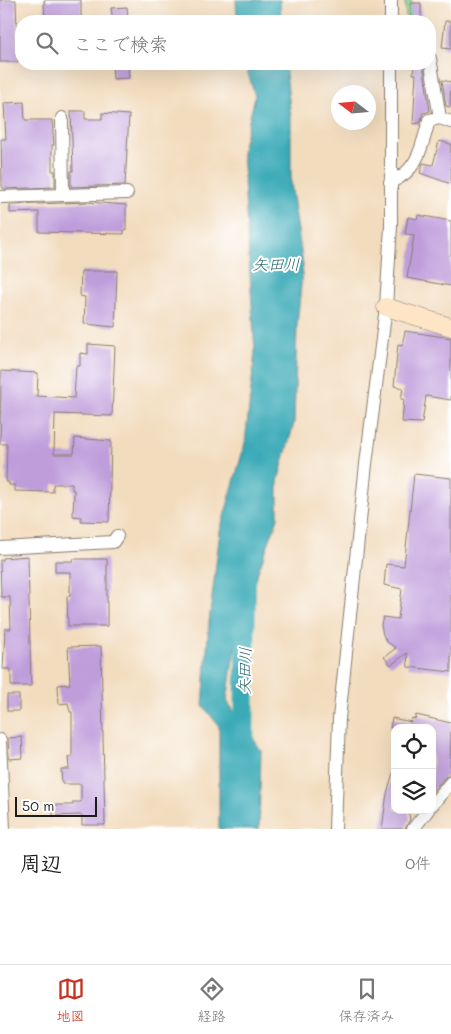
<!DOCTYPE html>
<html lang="ja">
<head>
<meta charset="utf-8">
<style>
  :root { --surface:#fff; --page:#f6f6f6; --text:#222; --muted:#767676; --line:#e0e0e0; --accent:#c8321e }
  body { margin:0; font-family:Mali,"Klee One",sans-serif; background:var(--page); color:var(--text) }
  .controls { position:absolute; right:15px; bottom:15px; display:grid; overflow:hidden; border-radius:10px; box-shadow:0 5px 20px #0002 }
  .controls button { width:45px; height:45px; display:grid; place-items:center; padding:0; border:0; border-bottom:1px solid var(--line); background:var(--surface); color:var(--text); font:25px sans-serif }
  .compass { position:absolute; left:331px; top:85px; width:45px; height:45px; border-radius:50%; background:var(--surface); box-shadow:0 5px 20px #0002; rotate:286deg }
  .scale { position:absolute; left:15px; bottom:12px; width:82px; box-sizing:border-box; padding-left:5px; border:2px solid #1c1c1c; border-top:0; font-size:14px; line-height:18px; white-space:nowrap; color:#1c1c1c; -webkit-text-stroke:4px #fff; paint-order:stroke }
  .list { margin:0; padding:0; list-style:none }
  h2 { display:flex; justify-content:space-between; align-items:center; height:65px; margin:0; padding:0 20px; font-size:21px }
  h2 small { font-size:16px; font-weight:400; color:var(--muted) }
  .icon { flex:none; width:28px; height:28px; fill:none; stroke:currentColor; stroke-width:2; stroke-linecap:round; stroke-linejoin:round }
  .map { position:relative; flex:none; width:451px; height:829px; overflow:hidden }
  .search { position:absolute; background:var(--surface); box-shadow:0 5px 20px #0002; left:15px; right:15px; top:15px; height:55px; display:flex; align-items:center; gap:12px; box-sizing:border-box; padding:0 18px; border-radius:20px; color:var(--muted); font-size:19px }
  .sheet { height:135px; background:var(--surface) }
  nav { display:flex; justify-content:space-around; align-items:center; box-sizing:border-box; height:70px; border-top:1px solid var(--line); background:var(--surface); font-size:14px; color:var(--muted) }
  nav a { display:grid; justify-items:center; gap:2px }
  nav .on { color:var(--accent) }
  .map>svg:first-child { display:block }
  .green { fill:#84d696; stroke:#507959 }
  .water { fill:#3aaab7; stroke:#2b636a }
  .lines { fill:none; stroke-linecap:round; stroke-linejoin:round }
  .river { stroke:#3aaab7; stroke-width:20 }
  .building { fill:#bf9ddb }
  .street-casing { stroke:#877c6d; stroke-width:14 }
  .secondary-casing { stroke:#877c6d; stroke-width:19 }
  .street { stroke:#fff; stroke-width:12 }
  .secondary { stroke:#fde5c5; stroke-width:18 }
  .labels { text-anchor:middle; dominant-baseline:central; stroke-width:4; stroke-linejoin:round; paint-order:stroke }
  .water-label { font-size:16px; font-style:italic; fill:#2b636a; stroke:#fff }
</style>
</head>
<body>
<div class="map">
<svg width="451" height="829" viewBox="0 0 451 829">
  <rect width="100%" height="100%" fill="#fff"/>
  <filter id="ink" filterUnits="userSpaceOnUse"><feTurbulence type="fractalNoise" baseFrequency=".02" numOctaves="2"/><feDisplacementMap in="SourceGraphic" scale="10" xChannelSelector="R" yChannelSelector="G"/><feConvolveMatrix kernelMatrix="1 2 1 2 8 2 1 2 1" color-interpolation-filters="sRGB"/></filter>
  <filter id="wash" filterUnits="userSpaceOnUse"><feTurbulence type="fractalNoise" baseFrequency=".0096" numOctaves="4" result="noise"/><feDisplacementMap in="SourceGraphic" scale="20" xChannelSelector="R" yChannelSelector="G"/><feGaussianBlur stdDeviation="1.12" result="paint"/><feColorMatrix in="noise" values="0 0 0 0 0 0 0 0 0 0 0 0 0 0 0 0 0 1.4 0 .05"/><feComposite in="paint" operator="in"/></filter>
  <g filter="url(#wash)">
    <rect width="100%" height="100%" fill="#f2dcbe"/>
    <path class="green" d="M405,0H411V21H406Z"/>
    <path class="water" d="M236,0H280L281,21H237Z
      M245,64H285L291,118V183L303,265L297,326L294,423L278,481V518L238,625L227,701L261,750L259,829H219V726L203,706L209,622L220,531L245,443L255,352L242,150L255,96Z"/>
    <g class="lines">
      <path class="river" d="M244,753L246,577"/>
    </g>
    <g id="blocks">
      <path class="building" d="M0,0H16L18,62H0Z
        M44,0H81V21H45Z
        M411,3H421V21H411Z
        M127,7L128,21H113L111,8Z
        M445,21H451V49L442,48Z
        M112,64H128L129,78L113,79Z
        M414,65H423L430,111L423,113L420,123L413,124L416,74H413Z
        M442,80L451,82L450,107L446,106Z
        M24,102L25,120H52L54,145H52V171H55V187L4,189L2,187L1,139H6L4,103Z
        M71,111H85V119H102V113L129,115L125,185L71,187V171H73Z
        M439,141L451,144V184L420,173L423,163L433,165Z
        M89,202L126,205V230H124V234L39,232V212L10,213V205Z
        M418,215L451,221V286L407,278L414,235L405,234L408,217L417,219Z
        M81,271H117L115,327L84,324L85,297L80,296Z
        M405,331L451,338V400L426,396L422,423L402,422L404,399H401L403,388L394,386L398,344L402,345Z
        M88,344L115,346L112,416L55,414L54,454H74L75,438L111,441L109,522L81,521V517L73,516L74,490H72V484H53V492L15,491V485H9V482H6L7,444H0L1,371L38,373L37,396L74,398L76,366H80V353L88,354Z
        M414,474L451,478V672L408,667L407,653L391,665L384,657L396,648L386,641L383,635L381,625L383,617L398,619L402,589L384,585L386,564L404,566Z
        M28,556L31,686H11V669H3L5,629H11L10,597H1L0,560H3V558Z
        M73,559H107V626H68L67,596H70V572H55V561H73Z
        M101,646L105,825H82V815L53,816V805H73V802H81V784H62L61,769H69L68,757H72V712H70L68,703L59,704L58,685L70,684L68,647Z
        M7,695H19V711H7Z
        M416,715L451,723L450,774L445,777L432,792V728H390L392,718L411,722L412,718L415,719Z
        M22,737L23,758L9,759L8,738Z
        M393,773L395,774V810H408L410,819L405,829H382L387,793Z"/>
    </g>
  </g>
  <g filter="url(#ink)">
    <use href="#blocks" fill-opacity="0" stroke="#877c6d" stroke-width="1"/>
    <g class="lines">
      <g class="street-casing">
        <path id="street" d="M391,21V0
          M430,58L440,118
          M62,118L63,195
          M390,182C418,172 422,146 429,120L440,118L451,122
          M0,197L127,193
          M0,548L113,542L117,536
          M0,740L4,829
          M432,805L451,782
          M335,829L339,719L366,464L386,307L391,226V64
          M413,829L428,810"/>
      </g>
      <g class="secondary-casing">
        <path id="secondary" d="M386,307L451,327"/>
      </g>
      <use href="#street" class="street"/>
      <use href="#secondary" class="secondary"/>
    </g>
  </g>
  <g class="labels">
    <g class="water-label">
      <text x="276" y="263">矢田川</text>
      <text transform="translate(244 671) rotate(-89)">矢田川</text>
    </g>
  </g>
</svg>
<div class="controls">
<button><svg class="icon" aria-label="locate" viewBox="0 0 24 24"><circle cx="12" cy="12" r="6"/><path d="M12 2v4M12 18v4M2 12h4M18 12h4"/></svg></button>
<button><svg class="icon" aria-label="layers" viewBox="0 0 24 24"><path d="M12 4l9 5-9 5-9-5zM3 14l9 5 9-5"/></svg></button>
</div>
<svg class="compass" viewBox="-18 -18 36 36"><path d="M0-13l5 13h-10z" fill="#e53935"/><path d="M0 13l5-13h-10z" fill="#767676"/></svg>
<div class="scale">50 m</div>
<div class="search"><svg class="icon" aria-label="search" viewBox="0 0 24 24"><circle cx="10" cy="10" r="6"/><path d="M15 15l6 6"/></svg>ここで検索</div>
</div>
<section class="sheet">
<h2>周辺<small>0件</small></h2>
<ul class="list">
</ul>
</section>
<nav>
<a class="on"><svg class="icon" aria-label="map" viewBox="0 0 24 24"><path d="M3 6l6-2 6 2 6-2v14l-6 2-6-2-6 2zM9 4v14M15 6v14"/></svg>地図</a>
<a><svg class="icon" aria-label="directions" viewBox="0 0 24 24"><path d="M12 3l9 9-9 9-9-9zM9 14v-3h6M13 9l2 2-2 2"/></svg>経路</a>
<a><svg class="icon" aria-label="saved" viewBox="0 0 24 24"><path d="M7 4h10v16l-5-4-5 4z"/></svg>保存済み</a>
</nav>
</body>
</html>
